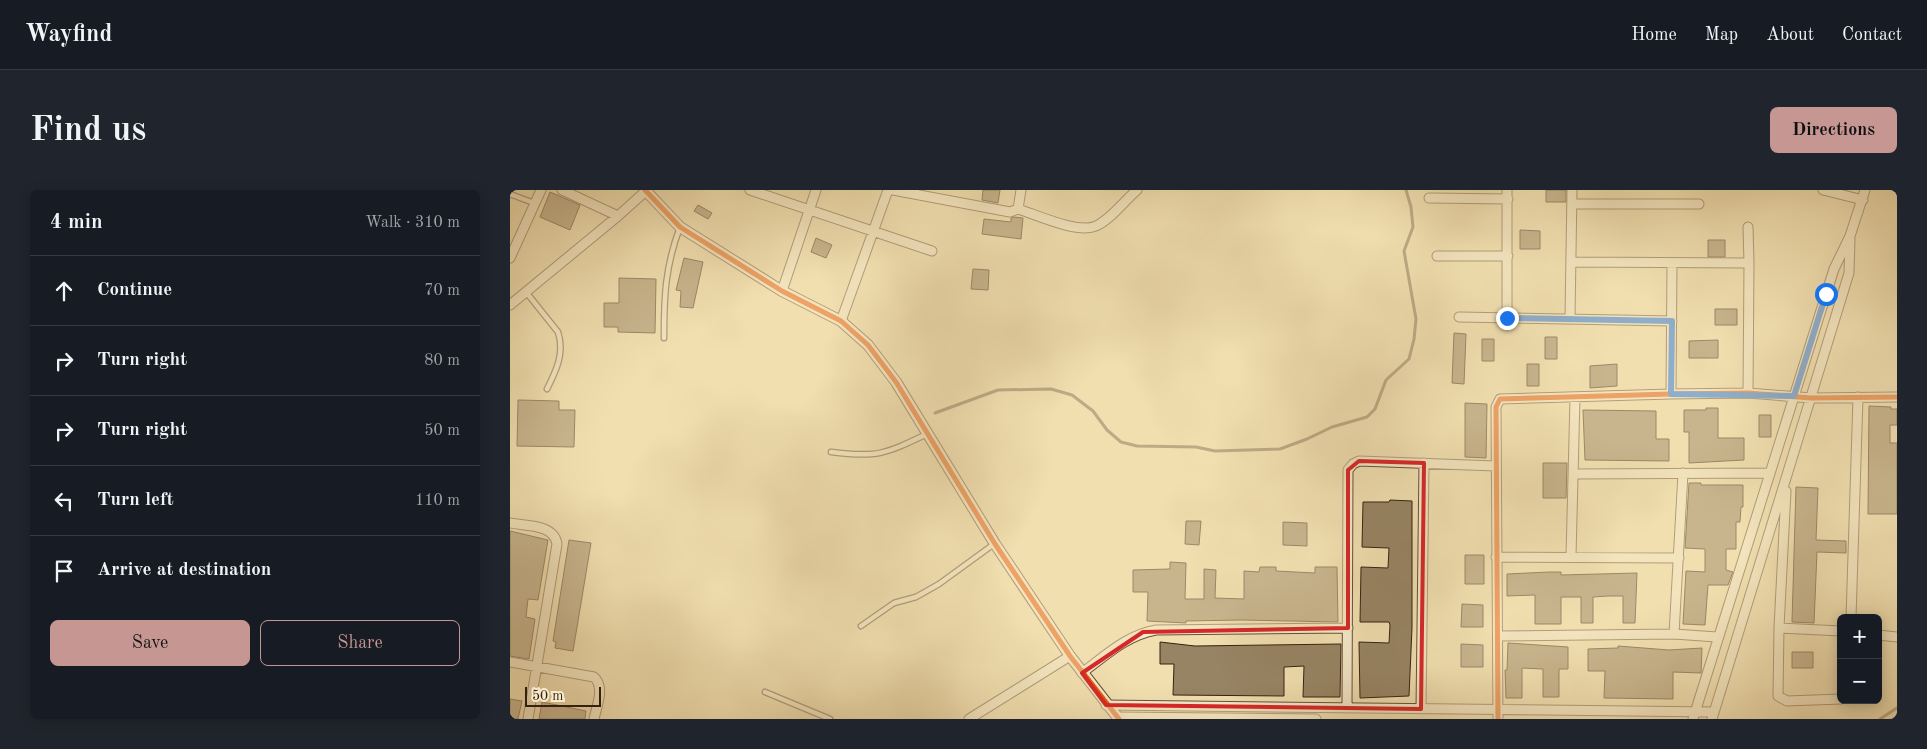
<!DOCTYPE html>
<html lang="en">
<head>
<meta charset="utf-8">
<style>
  :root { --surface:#171b24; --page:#20242c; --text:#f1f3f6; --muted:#9ea1a6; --line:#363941; --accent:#c59692 }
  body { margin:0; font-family:"Old Standard TT",serif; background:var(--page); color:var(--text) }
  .controls { position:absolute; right:15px; bottom:15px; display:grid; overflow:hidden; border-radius:8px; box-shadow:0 2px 12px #0003 }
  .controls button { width:45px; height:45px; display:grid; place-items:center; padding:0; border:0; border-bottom:1px solid var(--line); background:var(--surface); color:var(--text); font:25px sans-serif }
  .scale { position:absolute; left:15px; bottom:12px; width:76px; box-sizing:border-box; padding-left:5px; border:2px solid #362111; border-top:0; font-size:14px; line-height:18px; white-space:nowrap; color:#362111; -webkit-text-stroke:4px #f6eacc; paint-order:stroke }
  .stop { position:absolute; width:15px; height:15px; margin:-11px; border:4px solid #1a73e8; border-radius:50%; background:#fff }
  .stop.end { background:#1a73e8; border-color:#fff; box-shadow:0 1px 5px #0008 }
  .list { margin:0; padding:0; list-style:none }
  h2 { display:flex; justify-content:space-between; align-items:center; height:65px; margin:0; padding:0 20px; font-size:21px }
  h2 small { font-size:16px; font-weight:400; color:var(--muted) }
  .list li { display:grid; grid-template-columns:32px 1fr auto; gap:15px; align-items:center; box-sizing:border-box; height:70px; padding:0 20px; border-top:1px solid var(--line) }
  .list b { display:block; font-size:19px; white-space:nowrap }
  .list em { font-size:16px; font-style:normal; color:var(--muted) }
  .actions { display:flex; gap:10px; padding:15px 20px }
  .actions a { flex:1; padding:11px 0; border:1px solid var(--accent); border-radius:8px; text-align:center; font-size:18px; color:var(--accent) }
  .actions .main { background:var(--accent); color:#111 }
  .icon { flex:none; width:28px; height:28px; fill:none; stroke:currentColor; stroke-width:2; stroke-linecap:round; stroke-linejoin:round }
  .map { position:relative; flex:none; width:1387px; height:529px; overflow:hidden; border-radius:8px }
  header { display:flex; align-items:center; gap:30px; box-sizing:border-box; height:70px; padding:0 25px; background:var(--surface); border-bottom:1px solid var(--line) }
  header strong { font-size:24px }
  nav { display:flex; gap:28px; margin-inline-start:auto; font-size:18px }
  .intro { display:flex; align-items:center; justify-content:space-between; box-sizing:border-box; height:120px; padding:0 30px }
  h1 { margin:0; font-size:35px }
  .button { padding:12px 22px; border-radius:8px; background:var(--accent); color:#111; font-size:18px; font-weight:700 }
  main { display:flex; gap:30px; padding:0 30px }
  aside { flex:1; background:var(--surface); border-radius:8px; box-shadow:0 2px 12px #0003 }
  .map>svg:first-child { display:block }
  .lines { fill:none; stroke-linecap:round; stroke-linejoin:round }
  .stream { stroke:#806c50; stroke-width:3 }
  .building { fill:#978464; stroke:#362111 }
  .service-casing { stroke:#655039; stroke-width:7 }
  .minor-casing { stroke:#655039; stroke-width:11 }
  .tertiary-casing { stroke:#655039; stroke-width:12 }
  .service { stroke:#f6eacc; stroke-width:4.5 }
  .minor { stroke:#f6eacc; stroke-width:9 }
  .tertiary { stroke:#f6eacc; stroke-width:10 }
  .cycleway-casing { stroke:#f6eacc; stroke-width:8 }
  .cycleway { stroke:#e8590c; stroke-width:5 }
  .route { stroke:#1a73e8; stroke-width:6 }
  .marked { fill:none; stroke:#d62828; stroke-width:4; stroke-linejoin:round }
</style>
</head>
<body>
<header>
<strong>Wayfind</strong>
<nav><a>Home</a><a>Map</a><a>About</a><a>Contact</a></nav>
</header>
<div class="intro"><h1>Find us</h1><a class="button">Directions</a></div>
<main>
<aside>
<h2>4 min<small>Walk · 310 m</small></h2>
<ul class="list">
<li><svg class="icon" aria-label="ahead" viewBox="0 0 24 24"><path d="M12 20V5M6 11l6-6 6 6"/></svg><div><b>Continue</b></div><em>70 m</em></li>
<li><svg class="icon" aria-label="right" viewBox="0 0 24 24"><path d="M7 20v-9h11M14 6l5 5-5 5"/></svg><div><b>Turn right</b></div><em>80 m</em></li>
<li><svg class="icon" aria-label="right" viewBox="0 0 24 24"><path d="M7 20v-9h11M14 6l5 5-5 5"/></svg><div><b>Turn right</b></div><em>50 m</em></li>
<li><svg class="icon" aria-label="left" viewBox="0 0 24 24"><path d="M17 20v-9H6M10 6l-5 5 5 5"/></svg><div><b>Turn left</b></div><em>110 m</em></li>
<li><svg class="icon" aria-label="arrive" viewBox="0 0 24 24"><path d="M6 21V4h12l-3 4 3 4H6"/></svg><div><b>Arrive at destination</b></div></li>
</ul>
<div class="actions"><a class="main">Save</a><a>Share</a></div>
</aside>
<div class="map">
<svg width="1387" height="529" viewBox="0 0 1387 529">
  <rect width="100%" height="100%" fill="#f1dfb0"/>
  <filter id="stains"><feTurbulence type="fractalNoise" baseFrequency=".004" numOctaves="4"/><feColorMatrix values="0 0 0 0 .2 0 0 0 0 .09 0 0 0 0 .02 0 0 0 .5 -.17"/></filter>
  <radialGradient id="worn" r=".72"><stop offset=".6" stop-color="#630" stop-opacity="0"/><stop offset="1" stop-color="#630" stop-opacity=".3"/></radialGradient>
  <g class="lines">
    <path class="stream" d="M425,223L488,200L541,199L562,205L583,221L597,240L611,252L627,256L686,257L705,261L770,259L797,249L822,237L857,227L865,219L876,190L899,169L904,149L906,129L894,61L903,37L901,17L896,0
      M1370,529L1387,518"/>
  </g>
  <path class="building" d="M473,0H490L488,13L472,10Z
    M1036,0H1056V12H1036Z
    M40,2L70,15L60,40L30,27Z
    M188,15L202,23L198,29L184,21Z
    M504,27L513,28L511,49L472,44L474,29L501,32V28Z
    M1010,40L1030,41V59H1010Z
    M306,48L322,55L316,68L301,62Z
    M1198,50H1215V67H1198Z
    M174,68L193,72L183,118L170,117L171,101L166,100Z
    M463,79L479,80L478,100L461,99Z
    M109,88L146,89L145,143L108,142V137H94V113H109Z
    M1205,119H1227V135H1205Z
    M944,143L956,144L954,194L942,193Z
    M1035,147H1047V169H1035Z
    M972,149H984V171H972Z
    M1208,150V168H1179V151Z
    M1017,174H1029V196H1017Z
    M1107,174V196L1080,198V176Z
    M8,210L49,211V220H65L64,257L7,256Z
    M955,213L977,214L976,268L955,267Z
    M1359,216L1381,217V219H1387V235H1380V253H1387V324H1358Z
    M1196,218H1208V248H1234V270L1179,273V242H1174V220H1196Z
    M1073,220L1146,221V249H1159V271L1075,270Z
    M1249,225H1261V247H1249Z
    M1033,273H1057L1056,308H1033Z
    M1179,293H1191V295H1233V317H1231L1230,332H1226V359H1216V380L1223,382L1218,395H1198L1195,435L1173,434L1176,381L1195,382V359L1175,358Z
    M1286,297L1308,298L1306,350L1336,351V363L1307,362L1304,433L1282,432Z
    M880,310L902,311V438L899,506L850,508L849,452L879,453L880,435L879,432H850L851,377L878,378L879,358L852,357L853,312H879Z
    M676,331H691L689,355L675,354Z
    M773,332L797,333V356L773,355Z
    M0,341L38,350L28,410L18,409L16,427L25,429L19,469L0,466Z
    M59,350L81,353L63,461L45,458L46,452L43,451Z
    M955,365H974V394H955Z
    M660,372L676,373L675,409H694V379L706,380L705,408L734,409V381L749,382L750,377H766V381L805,383V377H827L828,432L732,430L676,431V433L637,431L638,402H623V380L660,379Z
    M1039,382H1051V385L1127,383L1125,433H1113V406H1098L1083,407V433H1071V407H1051V434H1025V405L997,406V384Z
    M952,414L973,415V437H951Z
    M650,452L685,456L831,454L830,507H793L794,476L774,477V506L663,505L664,474H650Z
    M998,453L1058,457V479H1049V507H1033V479L1012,478V508H996L995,480H997Z
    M951,454L973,455V477H951Z
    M1108,456L1159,460L1192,458L1191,483L1163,482V509L1094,508L1095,481H1078V459L1108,458Z
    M1282,462H1303V478H1282Z
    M0,509L12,511L8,529H0Z
    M32,512L76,521L75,529H29Z"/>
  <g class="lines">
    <g class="service-casing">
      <path id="service" d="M0,4L24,13
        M16,102L48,142C55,163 46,181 37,199
        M154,148C154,107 155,77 170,37
        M321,262C367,268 375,264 417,244
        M351,436L384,413L406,407L429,394L484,354
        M255,502L320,529"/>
    </g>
    <g class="minor-casing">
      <path id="minor" d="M52,0L108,26
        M240,0L422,61
        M383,0L500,22L508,19L511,0
        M997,0V128
        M1313,0L1353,10
        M919,8L998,9
        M1062,14H1189
        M508,19C527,25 568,44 586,36C601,29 614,11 627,0
        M1238,37L1239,73
        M927,66H998
        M0,68L31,0
        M1061,72L1239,73L1238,203
        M272,101L306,0
        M0,115L108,26L137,0
        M949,127L1162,131
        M1060,128L1062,0
        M331,131L378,0
        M1161,204L1162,73
        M1063,284L1259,283
        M1276,301L1269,438L1268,506L1277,511L1331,509
        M0,333C16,336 44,334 47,354L18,529
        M986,367L1169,368
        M1061,367L1065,207
        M1341,428L1348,207
        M1269,438L1331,441
        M1164,444L1173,283
        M1368,445L1387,447
        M989,446L1164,444L1207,447
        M0,472L84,487C95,497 87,515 84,529
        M572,483C596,465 617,445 646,440L838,438
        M596,515L1204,522
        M837,518L838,280L843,274L849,271L986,276
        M911,519L914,273
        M607,527L806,529
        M459,529L560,466
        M988,529L986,217L990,209L1161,204L1238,203L1301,208L1387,207
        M1183,529L1324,79L1340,46L1355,0
        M1202,529L1339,83L1340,49"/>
    </g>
    <g class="tertiary-casing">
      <path id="tertiary" d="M135,0L170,37L272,101L331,131L358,155L386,192L485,354L560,466L609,529"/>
    </g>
    <use href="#service" class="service"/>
    <use href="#minor" class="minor"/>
    <use href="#tertiary" class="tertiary"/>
    <g class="cycleway-casing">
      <path id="cycleway" d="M135,0L170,37L272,101L331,131L358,155L386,192L485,354L560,466L609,529
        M988,529L986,217L990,209L1161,204L1238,203L1301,208L1387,207"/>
    </g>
    <use href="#cycleway" class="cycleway"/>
  </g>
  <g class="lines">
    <path class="route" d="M997,128L1162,131L1161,204L1284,206L1316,104"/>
  </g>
  <path d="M0 0H1387V529H0ZM849,271L914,273L911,519L596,515L572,483L633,442L838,438V280Z" fill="#f1dfb0" fill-opacity=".55" fill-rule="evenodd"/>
  <path class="marked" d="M849,271L914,273L911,519L596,515L572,483L633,442L838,438V280Z"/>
  <rect width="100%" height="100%" filter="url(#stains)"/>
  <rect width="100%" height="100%" fill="url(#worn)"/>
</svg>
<div class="controls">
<button>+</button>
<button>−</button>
</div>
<div class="scale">50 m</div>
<div class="stop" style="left:1316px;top:104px"></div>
<div class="stop end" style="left:997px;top:128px"></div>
</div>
</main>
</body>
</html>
